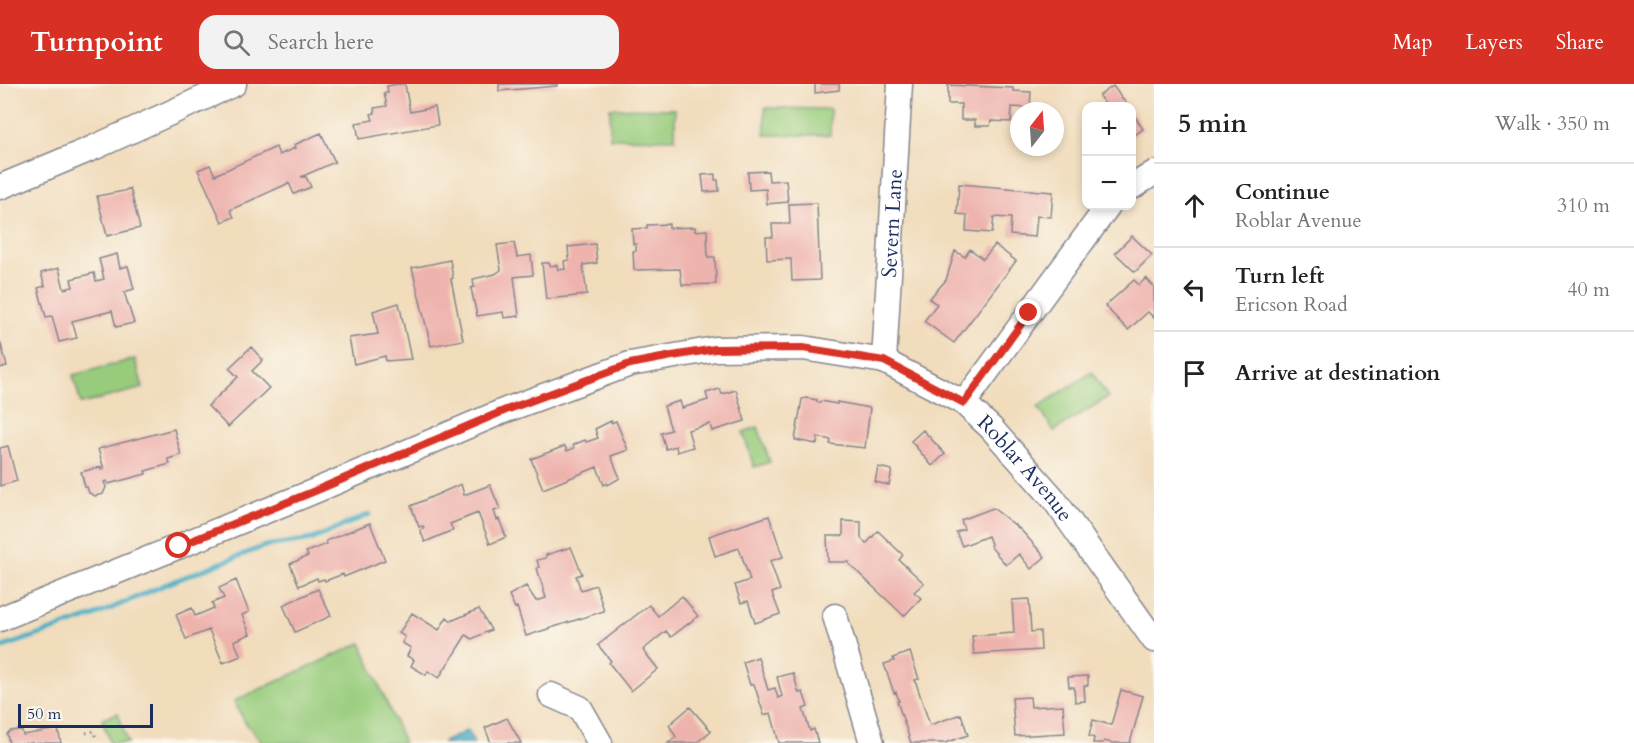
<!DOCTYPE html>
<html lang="en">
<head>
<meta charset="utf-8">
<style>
  :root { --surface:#fff; --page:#f2f2f2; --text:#222; --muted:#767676; --line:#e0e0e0; --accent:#d93025 }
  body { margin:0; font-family:Cardo,serif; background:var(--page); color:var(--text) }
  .controls { position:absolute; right:18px; top:18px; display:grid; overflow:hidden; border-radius:12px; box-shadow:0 3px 9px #0003 }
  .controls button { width:54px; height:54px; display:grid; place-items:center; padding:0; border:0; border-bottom:2px solid var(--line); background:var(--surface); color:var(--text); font:30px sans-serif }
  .compass { position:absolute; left:1010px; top:18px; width:54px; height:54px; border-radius:50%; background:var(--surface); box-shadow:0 3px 9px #0003; rotate:17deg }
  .scale { position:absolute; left:18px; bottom:15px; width:135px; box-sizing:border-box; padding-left:6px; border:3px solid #1b2f5e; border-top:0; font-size:16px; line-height:21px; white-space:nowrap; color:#1b2f5e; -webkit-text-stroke:4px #fbf7ec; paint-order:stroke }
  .stop { position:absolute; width:18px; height:18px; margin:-14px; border:4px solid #d93025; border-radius:50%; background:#fff }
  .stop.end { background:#d93025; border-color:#fff; box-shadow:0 2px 6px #0008 }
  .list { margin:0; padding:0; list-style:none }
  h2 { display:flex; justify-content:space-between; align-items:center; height:78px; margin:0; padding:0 24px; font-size:26px }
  h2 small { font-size:20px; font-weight:400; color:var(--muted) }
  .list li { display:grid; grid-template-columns:39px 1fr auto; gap:18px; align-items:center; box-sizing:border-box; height:84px; padding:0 24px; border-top:2px solid var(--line) }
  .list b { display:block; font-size:22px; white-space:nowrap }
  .list p { margin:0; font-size:20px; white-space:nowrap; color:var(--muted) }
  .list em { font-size:20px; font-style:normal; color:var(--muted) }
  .icon { flex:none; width:33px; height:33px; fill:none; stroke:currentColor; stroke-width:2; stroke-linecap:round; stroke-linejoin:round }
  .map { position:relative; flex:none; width:1154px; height:659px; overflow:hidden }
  header { display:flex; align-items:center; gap:36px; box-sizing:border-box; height:84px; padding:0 30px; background:var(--accent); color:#fff }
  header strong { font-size:28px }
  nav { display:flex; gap:33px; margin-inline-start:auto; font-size:21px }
  .search { width:420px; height:54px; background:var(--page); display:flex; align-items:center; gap:15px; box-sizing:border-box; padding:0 21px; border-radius:18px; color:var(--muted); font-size:22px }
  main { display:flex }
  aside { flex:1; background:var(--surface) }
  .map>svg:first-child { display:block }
  .green { fill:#98cc7c; stroke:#5a7e6d; stroke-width:1.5 }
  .water { fill:#46aec6; stroke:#306e92; stroke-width:1.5 }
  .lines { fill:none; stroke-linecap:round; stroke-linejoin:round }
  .stream { stroke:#46aec6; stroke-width:5 }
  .building { fill:#eeb3ad }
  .minor-casing { stroke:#86868d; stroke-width:27 }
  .path { stroke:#86868d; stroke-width:3; stroke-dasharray:1.5 4.5; stroke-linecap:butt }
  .minor { stroke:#fff; stroke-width:24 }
  .route { stroke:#d93025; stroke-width:8 }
  .labels { text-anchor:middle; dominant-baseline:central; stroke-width:4.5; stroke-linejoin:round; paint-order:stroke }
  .street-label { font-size:21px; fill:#1b2f5e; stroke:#fbf7ec }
</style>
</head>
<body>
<header>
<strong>Turnpoint</strong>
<div class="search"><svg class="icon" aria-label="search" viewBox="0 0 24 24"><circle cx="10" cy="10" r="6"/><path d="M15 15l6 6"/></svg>Search here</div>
<nav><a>Map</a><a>Layers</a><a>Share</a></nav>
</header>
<main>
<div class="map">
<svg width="1154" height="659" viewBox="0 0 1154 659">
  <rect width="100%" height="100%" fill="#fbf7ec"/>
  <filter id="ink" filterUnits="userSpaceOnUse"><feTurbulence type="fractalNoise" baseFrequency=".0167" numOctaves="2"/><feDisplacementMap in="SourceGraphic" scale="12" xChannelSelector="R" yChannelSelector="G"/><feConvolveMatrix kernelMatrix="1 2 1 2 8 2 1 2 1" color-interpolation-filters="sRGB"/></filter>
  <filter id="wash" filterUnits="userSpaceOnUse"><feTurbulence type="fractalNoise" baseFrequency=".008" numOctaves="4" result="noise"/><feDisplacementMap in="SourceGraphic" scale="24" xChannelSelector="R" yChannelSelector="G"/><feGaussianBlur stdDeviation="1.35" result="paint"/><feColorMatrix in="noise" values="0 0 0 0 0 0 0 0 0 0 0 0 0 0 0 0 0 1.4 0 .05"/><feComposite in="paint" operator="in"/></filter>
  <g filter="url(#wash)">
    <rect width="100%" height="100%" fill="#f1dcbc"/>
    <path class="green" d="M610,24L675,25V55L610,54Z
      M765,24L830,25V51H765Z
      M135,275L143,304L81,320L73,291Z
      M1092,288L1108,313L1054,347L1038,323Z
      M758,343L770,378L754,383L743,348Z
      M361,559L404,659H262L245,638L234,617Z
      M118,629L128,659H110L102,635Z"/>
    <path class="water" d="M468,646L474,659H443V658Z"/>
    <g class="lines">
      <path class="stream" d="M0,564L94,532L164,501L265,462L313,455L370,430"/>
    </g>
    <g id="blocks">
      <path class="building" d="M397,0H405L410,28L435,23L438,41L359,55L356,39L373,36L371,30L375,29L374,24L387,22L384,9H388L387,2Z
        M499,0H557V2L499,7Z
        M815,0H839V6L815,9Z
        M948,1L1013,4V7L1031,8L1030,24L1012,23L1011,38L991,37L990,42H975V36H961V20H948Z
        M1113,2L1128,22H1102L1105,20L1099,12Z
        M1132,28L1143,45L1132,53Z
        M321,49L335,78L301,93H306L311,103L294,110L289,99L230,126L234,133L222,138L198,86L210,81L215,91L276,63L279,71L295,64L294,61Z
        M768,87L769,97L786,96L788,118L767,120L766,105L749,106L748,88Z
        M715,90V96H718L719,107L704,108L702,91Z
        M959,100L1053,108L1051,133L1037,132L1035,153L1010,151L1011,134L994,133L992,149L966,147L967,131L957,130Z
        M130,104L140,144L107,152L97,112L124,107Z
        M817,119L820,196L792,197L791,175L767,176L766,153H773L772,140H790L789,120Z
        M669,140V144L695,143V147L707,146L708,173H715L716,200L682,201L680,185L634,186L633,167H636V160H633L632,145L647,144V141Z
        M1132,152L1152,171L1135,188L1115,169Z
        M514,159L517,173L531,171L533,191L514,193L519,232L504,234L503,228L477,232L471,204L474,203L473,195L495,190L501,186L497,161Z
        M595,160L597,179L583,181L587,211L546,215L542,179H549L550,182L557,181L558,186L565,185L564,177L569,176L568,163Z
        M995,161L1016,177L954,259L924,237L937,220L929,215L946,196L955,167L965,173L970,165L983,175Z
        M117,170L120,184L128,182L134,205L124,208L134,239L116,243L112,227L72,237L77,254L59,258L52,232L46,233L38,204L45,202L41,189L59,184L64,205L73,203L71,195L94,189L96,197L104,195L99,175Z
        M450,176L453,194L451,195L463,256L431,262L412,184Z
        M1146,194L1154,203V234L1148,228L1128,246L1105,222L1134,196L1139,201Z
        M399,219L411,275L386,277L385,272L354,280L349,254L378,250L373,227Z
        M0,257L7,282L0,284Z
        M251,263L263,276L252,287L269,304L228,343L208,322L238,293L229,284Z
        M720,305L722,310L736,306L745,337L712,347L710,340L688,346L693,363L677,368L676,362L666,365L661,349L671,346L664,322L680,317L682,324L708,316L706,309Z
        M806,314L817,316V318L820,319L821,317L837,320V318L870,324L865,364L830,360L831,356L818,353L817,360L795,356L802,315Z
        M611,337V339L616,337L628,366L611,372L620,394L608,401L607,399L604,401L597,383L543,405L531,375L565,362L567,367L574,364L573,361L585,356L586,358L598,354L595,345Z
        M174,345L181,371L168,375L170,380L145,387L146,390L108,400L107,397L104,398L106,403L103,410L95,412L89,409L87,403H85L81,388L101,383V385H104L98,365Z
        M923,346L945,370L932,382L911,357Z
        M8,362L17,397L0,402V364Z
        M878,383L892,386L889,401L875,398Z
        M461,400L464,411L490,401L500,425L494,427L497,436L499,435L506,453L490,460L478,429L450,440L453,446L425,458L420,446L424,445L423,442L419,443L411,422Z
        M993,424L1021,446L1045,473L1031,485L1019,470L1006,481L990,462L991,460L988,452L962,462L956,448L964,445L961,436Z
        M769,432L783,473L770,477L780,506L772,509L780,530L755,539L748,517L741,519L735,501L750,496L739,464L715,472L709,452Z
        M843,437L861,438V454L866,460L878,447L903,471L899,476L924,499L914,508L921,514L904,532L848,479L849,478H828L827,452H843Z
        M370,439L385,476L344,493L343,490L325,497L324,495L318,497L317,494L299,502L290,480L308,472L306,468L327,460L326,457Z
        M571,463L582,490L576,492L581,506L596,501L604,527L526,552L517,523L515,524L509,511L526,502L536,517L546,514L537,484L539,483L537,476L546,474V471Z
        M236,496L249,528L242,531L250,550L234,557L241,572L223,579L209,546L186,555L176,531L192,524L195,532L214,524L212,519L224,514L219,504Z
        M318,505L331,532L295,548L283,521Z
        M682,512L698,532L671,553L666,547L643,566L658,585L631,607L609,579L611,577L598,561L649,521L658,532Z
        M1029,515L1031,548L1040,547L1041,566L974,570L972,552L1014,549L1012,516Z
        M479,525L491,546L472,555L466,551L439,594L428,587L426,591L411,582L414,576L407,572L411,564L402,559L405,553L399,549L412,529L439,546L447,533L451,537Z
        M910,568L919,595L915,596L930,641L961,630L968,651L945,659H911L897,617H899L896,608L894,609L884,580L894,577L893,574Z
        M758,573L768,606L775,604L778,614L782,612L777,593L793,589L799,609L803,608L808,623L803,625L810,647L814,645L818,659H779L771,629L764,631L754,600L750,601L743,578Z
        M1088,592V601L1084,602L1085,617L1075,618L1074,603H1069L1068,593Z
        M1121,606L1143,612L1130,659H1112L1104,657L1103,659H1093L1094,654L1089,652L1093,636L1111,641Z
        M1030,613L1031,623L1063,621L1065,649L1015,652L1012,614Z
        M690,623L711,647L696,659H668L676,653L669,641Z
        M507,634L521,659H491L485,644Z
        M58,645L61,659H9L7,650L10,647L19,646L22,647L23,651Z"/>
    </g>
  </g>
  <g filter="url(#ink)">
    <use href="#blocks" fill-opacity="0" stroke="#86868d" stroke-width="1.5"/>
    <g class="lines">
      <g class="minor-casing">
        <g id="minor">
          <path d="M0,103L93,64L234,0"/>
          <path d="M1132,103L1154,89"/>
          <path id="s1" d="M884,277L900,0"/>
          <path d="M964,319L1108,122"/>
          <path d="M835,532L872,659"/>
          <path id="s2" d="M0,535L310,409L506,326L630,280L715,265L803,264L884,277L964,319L991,344L1053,414L1154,556"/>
          <path d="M551,611L580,624L600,659"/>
        </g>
      </g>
      <path class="path" d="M86,649L94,647L96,655"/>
      <use href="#minor" class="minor"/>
    </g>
  </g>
  <g class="lines" filter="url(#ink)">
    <path class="route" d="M179,462L310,409L506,326L630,280L672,272L715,265L803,264L884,277L964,319L1029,229"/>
  </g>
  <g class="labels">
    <g class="street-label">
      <text stroke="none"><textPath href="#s1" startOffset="138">Severn Lane</textPath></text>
      <text stroke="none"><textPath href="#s2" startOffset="1116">Roblar Avenue</textPath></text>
    </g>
  </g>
</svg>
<div class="controls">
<button>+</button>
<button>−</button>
</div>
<svg class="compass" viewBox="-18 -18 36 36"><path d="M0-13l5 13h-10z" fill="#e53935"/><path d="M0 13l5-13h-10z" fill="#767676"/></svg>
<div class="scale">50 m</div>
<div class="stop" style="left:179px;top:462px"></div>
<div class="stop end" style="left:1029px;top:229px"></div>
</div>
<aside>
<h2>5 min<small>Walk · 350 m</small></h2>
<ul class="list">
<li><svg class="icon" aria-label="ahead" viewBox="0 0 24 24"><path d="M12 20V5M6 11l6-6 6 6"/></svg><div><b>Continue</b><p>Roblar Avenue</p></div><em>310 m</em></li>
<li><svg class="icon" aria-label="left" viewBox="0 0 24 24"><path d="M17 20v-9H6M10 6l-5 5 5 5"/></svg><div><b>Turn left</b><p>Ericson Road</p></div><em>40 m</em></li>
<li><svg class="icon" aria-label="arrive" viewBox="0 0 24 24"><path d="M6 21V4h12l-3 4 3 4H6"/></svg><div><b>Arrive at destination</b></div></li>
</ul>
</aside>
</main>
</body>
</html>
